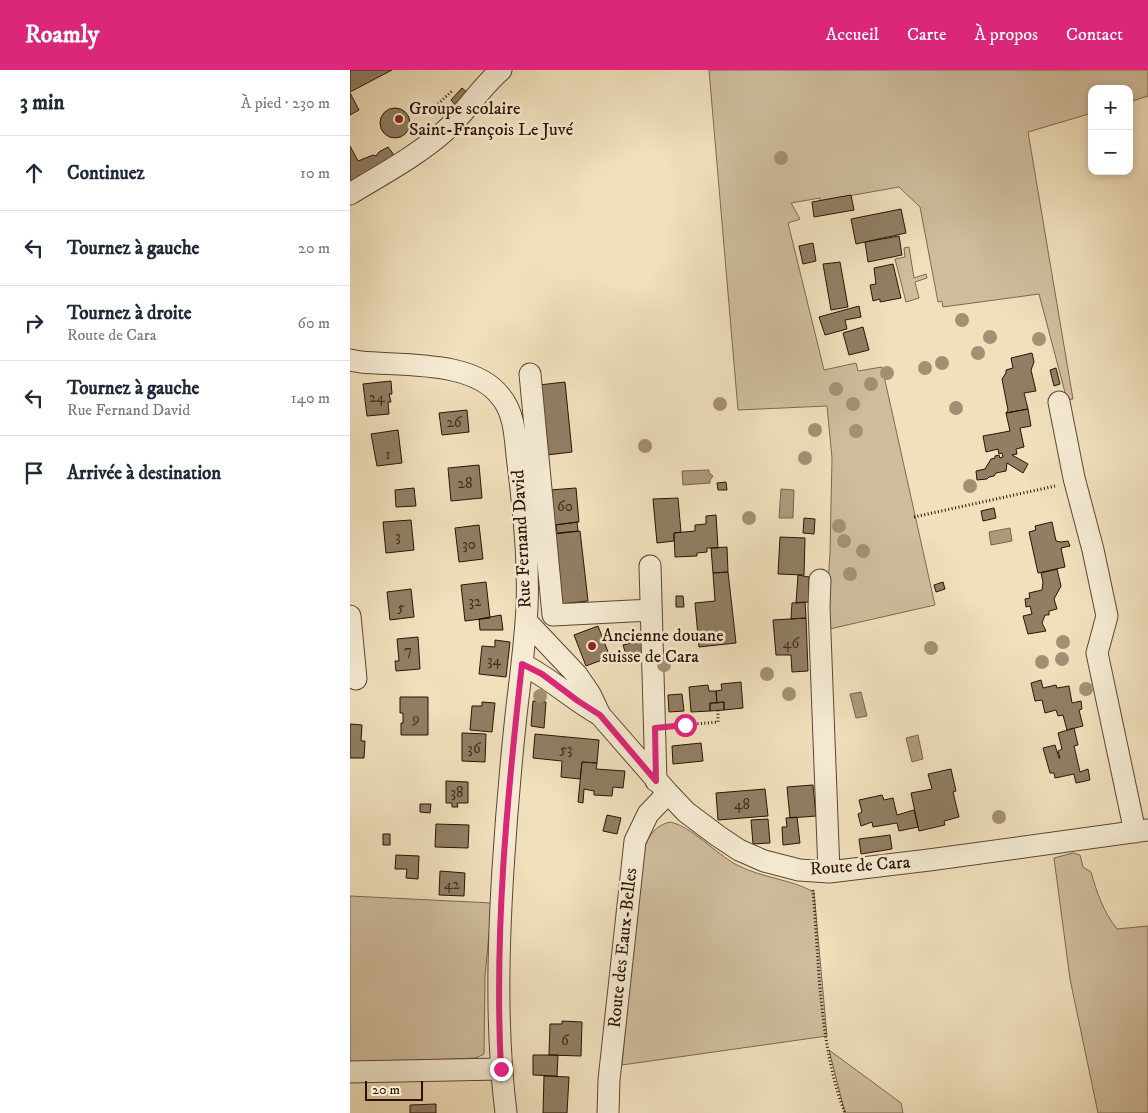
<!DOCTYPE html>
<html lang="fr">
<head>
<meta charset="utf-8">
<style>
  :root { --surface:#fff; --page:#f2f2f3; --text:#1f2937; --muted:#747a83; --line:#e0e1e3; --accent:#db2777 }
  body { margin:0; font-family:"IM FELL DW Pica",serif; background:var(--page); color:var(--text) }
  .controls { position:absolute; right:15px; top:15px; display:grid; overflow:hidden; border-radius:10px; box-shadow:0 2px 8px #0003 }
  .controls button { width:45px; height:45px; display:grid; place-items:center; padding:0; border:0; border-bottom:1px solid var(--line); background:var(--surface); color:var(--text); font:25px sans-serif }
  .scale { position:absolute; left:15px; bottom:12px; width:58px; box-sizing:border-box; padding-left:5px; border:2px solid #2b1304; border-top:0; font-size:14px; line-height:18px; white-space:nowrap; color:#2b1304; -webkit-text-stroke:4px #f5ebd3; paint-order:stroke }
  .stop { position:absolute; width:15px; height:15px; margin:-11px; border:4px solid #db2777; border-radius:50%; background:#fff }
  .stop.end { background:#db2777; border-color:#fff; box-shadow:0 1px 5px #0008 }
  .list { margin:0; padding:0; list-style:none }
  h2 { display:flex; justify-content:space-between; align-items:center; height:65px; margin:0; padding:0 20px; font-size:21px }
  h2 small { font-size:16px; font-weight:400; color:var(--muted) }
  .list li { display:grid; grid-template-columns:32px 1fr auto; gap:15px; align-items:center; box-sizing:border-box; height:75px; padding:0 20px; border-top:1px solid var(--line) }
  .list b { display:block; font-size:19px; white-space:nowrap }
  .list p { margin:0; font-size:16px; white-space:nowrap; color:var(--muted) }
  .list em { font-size:16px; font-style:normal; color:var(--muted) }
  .icon { flex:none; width:28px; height:28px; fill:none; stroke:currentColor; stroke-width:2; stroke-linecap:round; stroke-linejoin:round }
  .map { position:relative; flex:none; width:798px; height:1043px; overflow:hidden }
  header { display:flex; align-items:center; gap:30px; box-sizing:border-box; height:70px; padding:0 25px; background:var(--accent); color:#fff }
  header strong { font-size:24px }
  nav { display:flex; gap:28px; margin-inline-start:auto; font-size:18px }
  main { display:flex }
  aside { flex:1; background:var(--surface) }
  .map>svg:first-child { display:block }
  .green { fill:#cfbd9d; stroke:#7d6850 }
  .water { fill:#ad9a7d; stroke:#79644d }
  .building { fill:#917e64; stroke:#2b1304 }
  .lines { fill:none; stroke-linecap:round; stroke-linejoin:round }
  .minor-casing { stroke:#5c4632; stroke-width:23 }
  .path { stroke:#2b1304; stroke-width:3; stroke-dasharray:1 2.5; stroke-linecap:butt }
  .minor { stroke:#f5ebd3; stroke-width:21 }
  .tree { fill:#a39074 }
  .route { stroke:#db2777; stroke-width:6 }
  .poi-dot { fill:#8f2418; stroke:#f5ebd3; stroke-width:2 }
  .labels { text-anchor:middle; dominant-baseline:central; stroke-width:5; stroke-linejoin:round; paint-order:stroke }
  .number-label { font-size:15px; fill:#442e1c }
  .poi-label { font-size:18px; fill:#2b1304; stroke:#f5ebd3; text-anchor:start }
  .street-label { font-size:18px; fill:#2b1304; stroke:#f5ebd3 }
</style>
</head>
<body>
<header>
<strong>Roamly</strong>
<nav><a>Accueil</a><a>Carte</a><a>À propos</a><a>Contact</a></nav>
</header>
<main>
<aside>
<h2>3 min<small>À pied · 230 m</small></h2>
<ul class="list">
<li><svg class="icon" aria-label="ahead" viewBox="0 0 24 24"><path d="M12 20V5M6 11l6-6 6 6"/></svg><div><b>Continuez</b></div><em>10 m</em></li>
<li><svg class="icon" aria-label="left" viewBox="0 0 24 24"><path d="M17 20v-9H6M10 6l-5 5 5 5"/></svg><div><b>Tournez à gauche</b></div><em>20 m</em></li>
<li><svg class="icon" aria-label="right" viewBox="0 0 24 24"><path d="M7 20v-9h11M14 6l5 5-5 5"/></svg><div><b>Tournez à droite</b><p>Route de Cara</p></div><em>60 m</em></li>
<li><svg class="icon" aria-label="left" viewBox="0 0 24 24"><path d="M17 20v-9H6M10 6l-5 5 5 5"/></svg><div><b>Tournez à gauche</b><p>Rue Fernand David</p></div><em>140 m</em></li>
<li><svg class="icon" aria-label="arrive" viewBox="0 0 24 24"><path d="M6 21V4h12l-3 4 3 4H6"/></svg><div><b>Arrivée à destination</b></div></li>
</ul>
</aside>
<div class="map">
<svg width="798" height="1043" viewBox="0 0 798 1043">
  <rect width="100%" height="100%" fill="#f0e0bc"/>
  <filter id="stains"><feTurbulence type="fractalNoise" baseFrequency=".004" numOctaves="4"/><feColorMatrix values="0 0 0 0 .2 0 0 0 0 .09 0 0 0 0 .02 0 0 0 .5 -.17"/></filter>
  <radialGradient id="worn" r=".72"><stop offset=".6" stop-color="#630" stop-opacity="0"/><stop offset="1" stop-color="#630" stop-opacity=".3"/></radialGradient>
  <path class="green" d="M359,0H798V26L779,32V19H742V43L678,62L723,329L717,330L689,224L593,237L592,231L588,232L570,137L549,117L470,131V128L441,133L450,149L438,153L474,300L506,293L508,301L532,297L585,535L475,560L480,483L482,388L477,336L388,340Z
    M559,177L564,208L576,204L577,208L565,212L569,228L556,232L545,189L555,187L554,178Z
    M320,752C341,756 366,784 387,795C412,808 440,809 464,822L477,966L272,995L280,908L295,777C299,764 307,755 320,752Z
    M723,783L730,785L733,797L741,802C747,823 753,841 767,859L798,856V1043H748L720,909L704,788Z
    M0,826L142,833L135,906L134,984L126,988L0,993Z
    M479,980L551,1033L553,1043H495Z"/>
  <path class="water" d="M359,400V403L363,406L360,410V413L333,415L332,401Z
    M431,419L444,420L443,448H429Z
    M660,458L662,471L641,475L639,462Z
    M511,622L517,646L506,648L500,624Z
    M568,665L573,689L562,692L556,668Z"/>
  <path class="building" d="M0,0H42L0,22Z
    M112,18L120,25L108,38L101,30Z
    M0,23L9,40L0,45Z
    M30 53a15 15 0 1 1 30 0a15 15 0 1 1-30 0Z
    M0,76L8,91L23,85L26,86L29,82L38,77L47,89L0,119Z
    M501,125L504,140L464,147L462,132Z
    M551,139L556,163L506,174L501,149Z
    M549,166L552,185L518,192L515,172Z
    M463,173L466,191L453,194L449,176Z
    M490,192L498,237L481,240L473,194Z
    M543,194L551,228L530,232V229L523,231L520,215L526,214L524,198Z
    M509,236L511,247L495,250L497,259L475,265L469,247Z
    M513,257L519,280L499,285L493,263Z
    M682,283L684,292L681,300L686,321L674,323L678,339L656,343L658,340L652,309L656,303V300L663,298L661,288Z
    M706,298L710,314L704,316L700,300Z
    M41,311L42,324H39L41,332H38L39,344L17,346L13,314Z
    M215,312L222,382L197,385L189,315Z
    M678,339L681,356L670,358L674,377L666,379L667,384L662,385L678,394L673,403L657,393L656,401L646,403L644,406L639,407L637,409L627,410L626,401L635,399L641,389L645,388V386L649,385L650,388L653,387L652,383L649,384L648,379L636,382L633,366L660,361L656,343Z
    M117,340L119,362L92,365L89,343Z
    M48,360L52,393L27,396L21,364Z
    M129,395L132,428L101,431L98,398Z
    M376,412L377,420H368L367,413Z
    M64,418L66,436L46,437L45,420Z
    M226,418L229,452L203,455L200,420Z
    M328,428L331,462L324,463V471L307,473L303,429Z
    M644,438L646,448L633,451L631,441Z
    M366,445L368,478H357V482L347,483V486L325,487L324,463L345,461V455L356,454V446Z
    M454,448L465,449L464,464L453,463Z
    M61,450L64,480L36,483L33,452Z
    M227,452L228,461L207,463L206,455Z
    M702,452L706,471L711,472L718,471L720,476L711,478L715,497L688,503L679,462L686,460L685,456Z
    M129,455L133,489L109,492L105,458Z
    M230,461L238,531L212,534L205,464Z
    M430,467L455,468L454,505L428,504Z
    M377,477L378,502L363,503L361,478Z
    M707,499L711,516L704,529L707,539L699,541V545H695L692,553L696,561L678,564L673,546L682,544L680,536L676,537L675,529L680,528L679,523L692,520L693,512L691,503Z
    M378,502L386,573L349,577L345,533L365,531L363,503Z
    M448,505L459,507V532L446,533Z
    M136,512L140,548L115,551L111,515Z
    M593,512L595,519L586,522L584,515Z
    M61,519L64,547L40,550L37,522Z
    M326,526H333L334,537H326Z
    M455,532L456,548L441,549L442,533Z
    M151,545L153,560H130L129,549Z
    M456,548L458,601L442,602L441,585H426L423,550Z
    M248,556L260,587L236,596L224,565Z
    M68,567L70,599L46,601L45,591H49L47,569Z
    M297,569L298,585L278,591L273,575Z
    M145,570L160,572L156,607L129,604L132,576L145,577Z
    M691,610L693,618L706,615L707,618L719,616L722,633L731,631L732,639L729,640L733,656L717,660L713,645L708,646L706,640L695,643L692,630L685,631L681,613Z
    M391,612L393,638L374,640V632L367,633L366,621L372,620L371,614Z
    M358,615L359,621H366L367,633H360V641L341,642L339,617Z
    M332,624L334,641L319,642L318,625Z
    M50,627H78V665H51V653H53V643H50Z
    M183,631L196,632L194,658L181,656Z
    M132,632L145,633L142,662L120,660L122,636H132Z
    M374,632V640L360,641V633Z
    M0,654L12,655L11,671H15L14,688H0Z
    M724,658L728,675L724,676L730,702L738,699L740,710L726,713L724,704L705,708L704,703H700L693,678L705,675L709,688H710L708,681L712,679L708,663Z
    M112,663L136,664L135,692L112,691Z
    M185,664L249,670L247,693L232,692L230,709L211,707L212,691L183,688Z
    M351,673L353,691L323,694L322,676Z
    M232,692L247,693L246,699L275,701L273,718L263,717L262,726L244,725V721L234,719L233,733L228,732Z
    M601,699L606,721L603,722L609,747L594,751L595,755L569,761L561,723L582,719L578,704Z
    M96,711L118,712V733H107L108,737H102V733H96Z
    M463,715L466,746L440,748L437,717Z
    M415,719L418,746L368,750L366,723Z
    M532,725L534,730L543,728L547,745L564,740L568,757L549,761L547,753L523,757L522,752L511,756L508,744L512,742L509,730Z
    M70,734H81L80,743L70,742Z
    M257,745L271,748L267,764L253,761Z
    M447,747L450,773L433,775L432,757H437L436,748Z
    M418,749L420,773L403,774L401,750Z
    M86,754L119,755L118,778L85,777Z
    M33,764H40V775H33Z
    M540,765L542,779L511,784L509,769Z
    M46,785L69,786L68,809L56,808L57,799H45Z
    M90,801L115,803L114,826L89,825Z
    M212,951L232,952L231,986L199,985L200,954H212Z
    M183,985H208L207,1006L183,1005Z
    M194,1006L219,1007L217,1043H193Z
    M86,1034V1043H60V1035Z"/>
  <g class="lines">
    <g class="minor-casing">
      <path id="minor" d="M0,124C31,105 70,84 96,60C116,42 130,18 151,0
        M0,290L11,292C52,296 124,290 151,327C166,345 165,372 168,394C174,441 179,490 177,537C175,577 169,616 165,655C160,703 156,751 153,799C148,880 146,962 156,1043
        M180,304L203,545L301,540
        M709,332L724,408L743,480L757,546L747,583L785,762
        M300,496L306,711
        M470,510L469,537L479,802
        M0,546L6,609
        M176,551L227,605L240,624L250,645L318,723L336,742L368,766L389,780L414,791L449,800L479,802L579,790L798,760
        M172,594C200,608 222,629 250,645
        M0,1002L151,999
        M258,1043L259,1010L285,771L298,744L318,723"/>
    </g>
    <path class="path" d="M88,34L103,20
      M564,447L705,416
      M323,656L368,652V640
      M463,820C469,891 469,977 495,1043"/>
    <use href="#minor" class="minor"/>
  </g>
  <g class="tree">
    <circle cx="431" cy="88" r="7"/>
    <circle cx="612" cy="250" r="7"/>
    <circle cx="640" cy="267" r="7"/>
    <circle cx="689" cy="269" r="7"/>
    <circle cx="628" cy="283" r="7"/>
    <circle cx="592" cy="293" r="7"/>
    <circle cx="575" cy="298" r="7"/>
    <circle cx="537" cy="303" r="7"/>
    <circle cx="521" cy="314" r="7"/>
    <circle cx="486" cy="319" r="7"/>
    <circle cx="370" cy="334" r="7"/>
    <circle cx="503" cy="334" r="7"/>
    <circle cx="606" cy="338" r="7"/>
    <circle cx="465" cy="360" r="7"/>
    <circle cx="506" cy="361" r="7"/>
    <circle cx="295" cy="376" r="7"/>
    <circle cx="455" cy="388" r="7"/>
    <circle cx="620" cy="416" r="7"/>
    <circle cx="399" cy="448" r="7"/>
    <circle cx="489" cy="456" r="7"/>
    <circle cx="494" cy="471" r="7"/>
    <circle cx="513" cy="481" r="7"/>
    <circle cx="500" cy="504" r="7"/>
    <circle cx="713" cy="572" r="7"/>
    <circle cx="581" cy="578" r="7"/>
    <circle cx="712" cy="589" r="7"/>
    <circle cx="692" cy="592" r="7"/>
    <circle cx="314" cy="595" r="7"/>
    <circle cx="417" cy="604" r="7"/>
    <circle cx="736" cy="619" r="7"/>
    <circle cx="439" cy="624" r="7"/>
    <circle cx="190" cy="626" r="7"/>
    <circle cx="649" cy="747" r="7"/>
  </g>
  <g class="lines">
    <path class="route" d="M151,999C144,864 157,728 172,594L192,604L228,631L250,645L306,711L305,658L335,655"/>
  </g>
  <g class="poi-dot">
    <circle cx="49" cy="49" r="5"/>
    <circle cx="242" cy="576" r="5"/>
  </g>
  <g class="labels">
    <g class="number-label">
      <text x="27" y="327">24</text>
      <text x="104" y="352">26</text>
      <text x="38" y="384">1</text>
      <text x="115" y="413">28</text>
      <text x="215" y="436">60</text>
      <text x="48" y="466">3</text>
      <text x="119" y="474">30</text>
      <text x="125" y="531">32</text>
      <text x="51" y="537">5</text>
      <text x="441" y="573">46</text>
      <text x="58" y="580">7</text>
      <text x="144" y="590">34</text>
      <text x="66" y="648">9</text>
      <text x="124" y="678">36</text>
      <text x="216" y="679">53</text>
      <text x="107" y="722">38</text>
      <text x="392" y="734">48</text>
      <text x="102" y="814">42</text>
      <text x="215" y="970">6</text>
    </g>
    <g class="poi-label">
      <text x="59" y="39">Groupe scolaire<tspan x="59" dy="21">Saint-François Le Juvé</tspan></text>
      <text x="252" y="566">Ancienne douane<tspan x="252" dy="21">suisse de Cara</tspan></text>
    </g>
    <g class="street-label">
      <text transform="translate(172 469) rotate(-93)">Rue Fernand David</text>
      <text transform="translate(510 796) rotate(-4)">Route de Cara</text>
      <text transform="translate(273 878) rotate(-84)">Route des Eaux-Belles</text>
    </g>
  </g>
  <rect width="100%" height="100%" filter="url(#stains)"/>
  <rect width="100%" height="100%" fill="url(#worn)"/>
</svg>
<div class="controls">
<button>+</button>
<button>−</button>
</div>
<div class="scale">20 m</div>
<div class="stop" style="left:335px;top:655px"></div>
<div class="stop end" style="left:151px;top:999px"></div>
</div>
</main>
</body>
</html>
